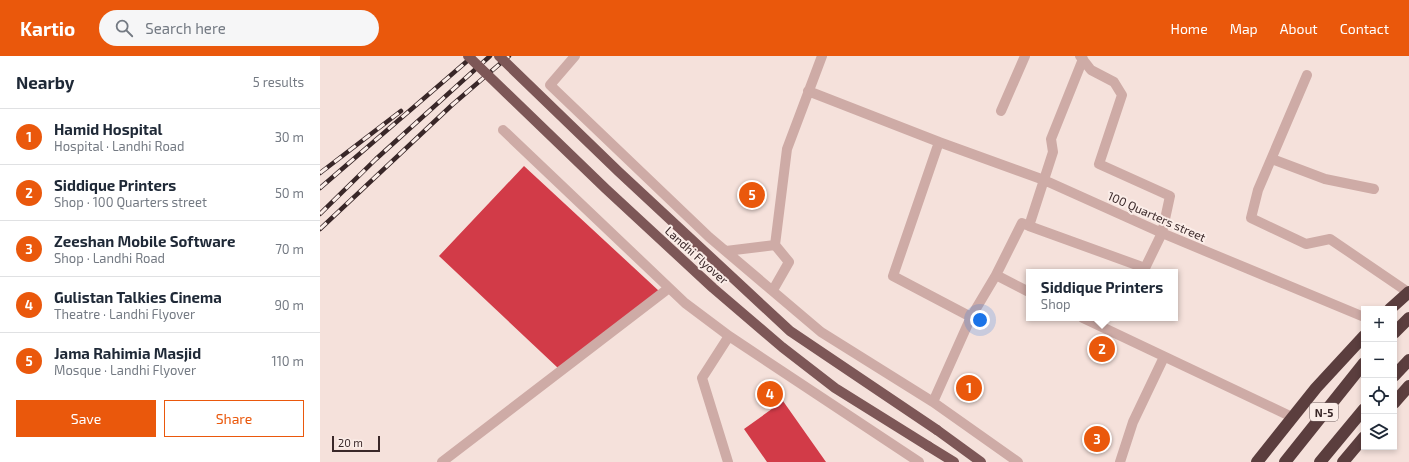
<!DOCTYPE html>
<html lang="en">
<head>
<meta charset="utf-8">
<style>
  :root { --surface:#fff; --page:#f6f6f7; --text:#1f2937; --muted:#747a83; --line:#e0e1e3; --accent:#ea580c }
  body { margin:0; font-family:"Exo 2",sans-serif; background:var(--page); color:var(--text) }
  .controls { position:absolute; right:12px; bottom:12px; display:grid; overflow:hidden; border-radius:0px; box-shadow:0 2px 6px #0003 }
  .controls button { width:36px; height:36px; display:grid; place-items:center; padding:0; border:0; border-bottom:1px solid var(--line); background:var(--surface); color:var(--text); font:20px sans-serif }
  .scale { position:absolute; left:12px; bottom:10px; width:48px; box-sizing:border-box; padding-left:4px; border:2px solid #392728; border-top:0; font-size:11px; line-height:14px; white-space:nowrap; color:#392728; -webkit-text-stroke:3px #fbede8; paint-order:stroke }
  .you { position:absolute; left:660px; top:264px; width:14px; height:14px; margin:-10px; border:3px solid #fff; border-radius:50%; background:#1a73e8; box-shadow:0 0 0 6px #1a73e833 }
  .badge { display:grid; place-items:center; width:26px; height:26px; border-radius:50%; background:var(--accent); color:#fff; font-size:13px; font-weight:700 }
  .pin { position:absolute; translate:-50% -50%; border:2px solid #fff; box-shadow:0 1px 4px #0006 }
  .popup { position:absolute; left:706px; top:213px; width:152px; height:52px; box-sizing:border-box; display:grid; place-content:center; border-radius:0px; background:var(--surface); filter:drop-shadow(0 1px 3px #0005); font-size:13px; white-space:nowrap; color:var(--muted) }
  .popup b { font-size:15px; color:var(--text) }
  .popup::after { content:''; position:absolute; left:50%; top:100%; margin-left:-8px; border:8px solid transparent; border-top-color:var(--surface) }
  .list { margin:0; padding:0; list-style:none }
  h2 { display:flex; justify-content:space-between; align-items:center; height:52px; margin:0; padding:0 16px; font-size:17px }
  h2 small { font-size:13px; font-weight:400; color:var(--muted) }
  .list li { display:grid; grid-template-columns:26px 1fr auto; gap:12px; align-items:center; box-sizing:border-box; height:56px; padding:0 16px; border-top:1px solid var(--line) }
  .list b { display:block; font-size:15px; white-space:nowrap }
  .list p { margin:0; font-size:13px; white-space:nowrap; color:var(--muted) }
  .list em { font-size:13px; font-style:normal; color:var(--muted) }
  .actions { display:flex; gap:8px; padding:12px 16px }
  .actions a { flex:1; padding:9px 0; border:1px solid var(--accent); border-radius:0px; text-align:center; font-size:14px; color:var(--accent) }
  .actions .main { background:var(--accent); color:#fff }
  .icon { flex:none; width:22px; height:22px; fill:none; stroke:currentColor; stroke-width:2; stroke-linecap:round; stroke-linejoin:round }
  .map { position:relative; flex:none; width:1089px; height:406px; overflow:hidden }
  header { display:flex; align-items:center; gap:24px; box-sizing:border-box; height:56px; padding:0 20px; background:var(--accent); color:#fff }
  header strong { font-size:19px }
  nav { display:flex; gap:22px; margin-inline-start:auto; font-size:14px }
  .search { width:280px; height:36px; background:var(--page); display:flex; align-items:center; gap:10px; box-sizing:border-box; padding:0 14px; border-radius:22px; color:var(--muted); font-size:15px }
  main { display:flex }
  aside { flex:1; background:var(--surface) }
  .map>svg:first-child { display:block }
  .building { fill:#d23b48 }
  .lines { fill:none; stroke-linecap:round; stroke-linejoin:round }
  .street { stroke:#ceaba6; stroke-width:10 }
  .primary { stroke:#7d5757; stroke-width:10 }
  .highway { stroke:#5b3e3e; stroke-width:12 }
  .rail-casing { stroke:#392728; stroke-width:4.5 }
  .rail { stroke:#fbede8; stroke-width:3; stroke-dasharray:9; stroke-linecap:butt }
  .primary-bridge { stroke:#7d5757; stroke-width:10 }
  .labels { text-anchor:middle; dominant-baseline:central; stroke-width:4; stroke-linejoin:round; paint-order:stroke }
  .shield { fill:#fbede8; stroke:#736262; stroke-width:1 }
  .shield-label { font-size:11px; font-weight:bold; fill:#392728 }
  .street-label { font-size:12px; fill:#392728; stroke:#fbede8 }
</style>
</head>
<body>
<header>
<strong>Kartio</strong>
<div class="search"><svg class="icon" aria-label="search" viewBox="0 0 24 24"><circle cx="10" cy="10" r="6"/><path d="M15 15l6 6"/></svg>Search here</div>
<nav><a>Home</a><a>Map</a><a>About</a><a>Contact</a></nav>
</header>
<main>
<aside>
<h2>Nearby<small>5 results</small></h2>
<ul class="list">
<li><span class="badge">1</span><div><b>Hamid Hospital</b><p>Hospital · Landhi Road</p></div><em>30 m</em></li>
<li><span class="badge">2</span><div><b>Siddique Printers</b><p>Shop · 100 Quarters street</p></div><em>50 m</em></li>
<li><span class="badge">3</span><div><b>Zeeshan Mobile Software</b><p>Shop · Landhi Road</p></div><em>70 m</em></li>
<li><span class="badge">4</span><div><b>Gulistan Talkies Cinema</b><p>Theatre · Landhi Flyover</p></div><em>90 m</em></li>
<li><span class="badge">5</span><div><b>Jama Rahimia Masjid</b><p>Mosque · Landhi Flyover</p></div><em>110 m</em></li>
</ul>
<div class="actions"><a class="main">Save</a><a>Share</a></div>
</aside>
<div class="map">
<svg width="1089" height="406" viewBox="0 0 1089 406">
  <rect width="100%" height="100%" fill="#f5e1db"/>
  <path class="building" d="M204,110L339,235L238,312L119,200Z
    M463,345L506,406H447L424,373Z"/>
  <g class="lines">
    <path class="street" d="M255,0L230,29L389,181L501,276L613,346L698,406
      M760,0L771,14L794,26L802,39L779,108L850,140L842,177L825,212L709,170L733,96L731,83L763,3
      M987,19L938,134L931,162L986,188L1010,183L1088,236
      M488,35L619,86L573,220L651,261
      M681,55L705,0
      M183,74L365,247L409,280L599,406
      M619,86L724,124L842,177L1044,261
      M952,103L1005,123L1054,133
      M406,195L455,189
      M676,219L702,167L709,170
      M453,234L469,206L455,189L467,93L502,0
      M763,262L972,361
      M613,346L651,261L676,219L709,236
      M122,406L349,232
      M408,406L382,322L409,280
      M800,406L813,366L844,301"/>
    <path class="primary" d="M617,374L661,406
      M608,390L634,406"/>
    <path class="highway" d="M1070,253L1089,236
      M1074,277L1089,262
      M1074,320L1089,304
      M1074,347L1089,330
      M937,406L996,332L1044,280
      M965,406L1044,307
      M1000,406L1044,353
      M1023,406L1044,381"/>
    <g class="rail-casing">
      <path id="rail" d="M0,117L81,55
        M0,132L153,0
        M0,158L56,103L170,0
        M0,173L132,49L189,0"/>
    </g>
    <use href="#rail" class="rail"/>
    <path class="primary-bridge" d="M148,0L286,133L393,232L462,291L515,332L608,390
      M179,0L299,116L470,275L617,374"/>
  </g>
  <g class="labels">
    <rect class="shield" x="990" y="347" width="28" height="18" rx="3"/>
    <g class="shield-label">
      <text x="1004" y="356">N-5</text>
    </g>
    <g class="street-label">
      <text transform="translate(837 160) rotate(24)">100 Quarters street</text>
      <text transform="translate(377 199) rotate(42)">Landhi Flyover</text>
    </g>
  </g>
</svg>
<div class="controls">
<button>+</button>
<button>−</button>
<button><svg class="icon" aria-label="locate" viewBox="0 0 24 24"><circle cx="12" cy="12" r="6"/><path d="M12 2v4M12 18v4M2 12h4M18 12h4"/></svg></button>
<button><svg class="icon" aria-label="layers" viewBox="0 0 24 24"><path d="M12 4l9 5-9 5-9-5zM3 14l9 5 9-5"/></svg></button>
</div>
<div class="scale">20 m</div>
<div class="you"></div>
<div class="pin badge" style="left:649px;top:332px">1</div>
<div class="pin badge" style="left:782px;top:293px">2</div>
<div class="popup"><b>Siddique Printers</b>Shop</div>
<div class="pin badge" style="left:777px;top:383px">3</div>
<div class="pin badge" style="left:450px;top:338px">4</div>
<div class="pin badge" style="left:432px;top:139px">5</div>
</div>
</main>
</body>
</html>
